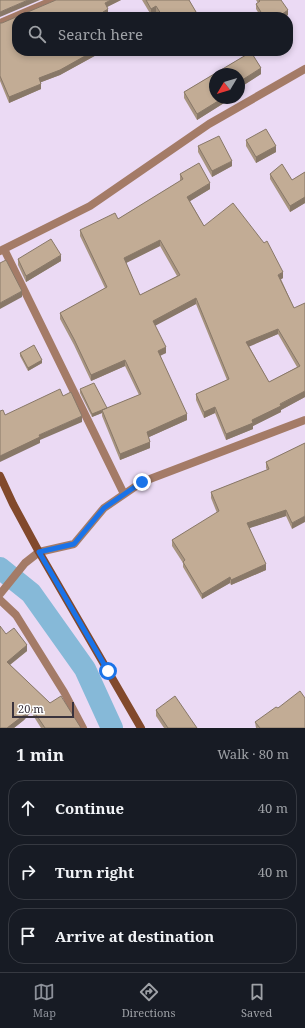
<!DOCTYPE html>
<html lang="en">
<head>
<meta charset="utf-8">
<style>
  :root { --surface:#171b24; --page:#20242c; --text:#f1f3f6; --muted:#9ea1a6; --line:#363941; --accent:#8c9099 }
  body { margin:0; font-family:"Noto Serif",serif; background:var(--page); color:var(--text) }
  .compass { position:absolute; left:209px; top:68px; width:36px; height:36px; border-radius:50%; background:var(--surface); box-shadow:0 2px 6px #0003; rotate:232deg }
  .scale { position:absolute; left:12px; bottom:10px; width:62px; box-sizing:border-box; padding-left:4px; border:2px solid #3a333d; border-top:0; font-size:11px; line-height:14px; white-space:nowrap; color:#3a333d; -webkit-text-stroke:3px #fff; paint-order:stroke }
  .stop { position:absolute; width:12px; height:12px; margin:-9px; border:3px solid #1a73e8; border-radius:50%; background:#fff }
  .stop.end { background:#1a73e8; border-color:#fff; box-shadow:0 1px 4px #0008 }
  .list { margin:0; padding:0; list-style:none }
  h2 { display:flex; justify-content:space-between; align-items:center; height:52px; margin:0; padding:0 16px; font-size:17px }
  h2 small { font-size:13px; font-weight:400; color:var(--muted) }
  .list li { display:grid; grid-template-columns:26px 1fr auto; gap:12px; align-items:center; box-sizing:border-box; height:56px; margin:0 8px 8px; padding:0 8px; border:1px solid var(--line); border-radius:16px }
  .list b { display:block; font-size:15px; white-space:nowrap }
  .list em { font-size:13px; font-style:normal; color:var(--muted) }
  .icon { flex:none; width:22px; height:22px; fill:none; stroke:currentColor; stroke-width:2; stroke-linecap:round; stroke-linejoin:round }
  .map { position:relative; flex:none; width:305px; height:728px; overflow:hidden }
  .search { position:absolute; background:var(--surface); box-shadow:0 2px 6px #0003; left:12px; right:12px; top:12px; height:44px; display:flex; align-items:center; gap:10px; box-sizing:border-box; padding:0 14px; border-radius:16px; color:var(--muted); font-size:15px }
  .sheet { height:244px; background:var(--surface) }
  nav { display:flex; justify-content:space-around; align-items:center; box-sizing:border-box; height:56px; border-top:1px solid var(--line); background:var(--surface); font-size:11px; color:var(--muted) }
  nav a { display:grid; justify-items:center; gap:2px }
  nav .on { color:var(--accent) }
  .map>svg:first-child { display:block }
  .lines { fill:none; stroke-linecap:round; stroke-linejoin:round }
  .canal { stroke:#86b9d8; stroke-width:22 }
  .minor { stroke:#a47b67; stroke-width:8 }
  .secondary { stroke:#82492c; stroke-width:8 }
  .wall { fill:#a79480; fill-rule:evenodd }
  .shaded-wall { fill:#887868 }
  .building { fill:#c2ac95; stroke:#887868; fill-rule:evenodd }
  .route { stroke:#1a73e8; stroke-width:5 }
</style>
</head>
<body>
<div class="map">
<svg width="305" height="728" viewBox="0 0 305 728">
  <rect width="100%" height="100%" fill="#ebdaf4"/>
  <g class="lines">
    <path class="canal" d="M0,568L31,593L85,669L112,728"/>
    <path class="minor" d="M0,23L54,0
      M4,249L124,494
      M0,251L90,206L209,124L305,69
      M0,594L25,563L39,552L74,544L104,508L142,482L305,420
      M0,600L16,615L64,692L83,728"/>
    <path class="secondary" d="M0,476L13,504L39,552L141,728"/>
  </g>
  <path class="wall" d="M56,0H121L107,7L108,14L105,16L17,17L100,51V53L60,75L41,82V89L9,103L0,81V23H2Z
    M142,0H189L199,17H159L156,12L151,15Z
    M256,0H281L288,15L285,17H261L256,9V4L258,3Z
    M251,52L261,68V74L241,87V93L239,94V74H215V98H232L197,120L184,98V92Z
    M246,140L276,152L256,163L246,146Z
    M198,146L232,166L212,177L198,152Z
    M305,172V203L290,212L270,179V174L292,180Z
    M180,174L210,189L190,201L204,226L283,278L281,279L294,308L305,397L281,410V412L253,426V429L226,440L215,413L204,418L196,400V394L227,380L196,304L155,325L166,353L160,355L187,420L149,437L150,448L120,460L102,416V413L92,417L80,393V389L107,408L139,395L125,366L91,381L74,345L60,319V313L105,288L80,236V230L118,219L180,181ZM160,246L177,276L140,295L126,263ZM278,334L297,367L269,382L249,346Z
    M18,259L61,261L26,282L18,265Z
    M20,353L42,363L28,371L20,356Z
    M305,443L292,529L286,516L249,528L266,570L231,585L230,583L202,599L183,567V563L172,546V540L217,513L211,498V492L267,470L266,468V462Z
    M6,634L27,651L10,665L50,703L81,728H41L31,712L24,720L14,728H0Z
    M278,708L305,728H256L255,722Z
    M156,710L197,728H164L156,716Z"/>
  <path class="shaded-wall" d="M28,0H40L0,17V12Z
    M111,0H121L105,8V3Z
    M156,6V12L151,15V9Z
    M108,9V14L103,17V12Z
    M288,10V15L285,17H278Z
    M94,51H100V53L60,75L39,83V78Z
    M261,68V74L239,88V82Z
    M41,84V89L9,103V97Z
    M241,87V93L239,94V88Z
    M223,98H232L197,120V114Z
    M276,146V152L256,163V157Z
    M232,161V166L212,177V171Z
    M210,183V189L187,203V197Z
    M305,197V203L290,212V206Z
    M160,240V246L124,264V258Z
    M61,255V261L26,282V276Z
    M283,272V278L278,281V275Z
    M22,291V297L0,309V303Z
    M196,298V304L153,327V321Z
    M278,329V334L246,348V342Z
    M166,347V353L158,357V351Z
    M42,360V363L28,371V368Z
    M125,360V366L91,381V375Z
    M305,391V397L281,410V412L253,426V429L226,440V434Z
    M215,407V413L204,418V412Z
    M107,408L102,410V413L92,417V414Z
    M187,414V420L147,438V432Z
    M82,416V422L40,440V443L0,462V456L39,435Z
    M150,442V448L120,460V454Z
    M286,510V516L247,529V523Z
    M305,516V522L292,529V523Z
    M266,564V570L231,585V580Z
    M230,577V583L202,599V594Z
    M27,645V651L7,667V662Z
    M31,707V712L24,720L14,728H7Z"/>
  <path class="building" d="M0,0H28L0,12Z
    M56,0H111L105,3L108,9L103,12L105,17H17V51H94L60,70L39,78L41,84L9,97L0,76V23H2Z
    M146,0H189L199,17H163L156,6L151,9Z
    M259,0H281L288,10L278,17H264L256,4L260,1Z
    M251,52L261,68L239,82V74H215V98H223L197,114L184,92Z
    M266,129L276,146L256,157L246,140Z
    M219,136L232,161L212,171L198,146Z
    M199,163L210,183L187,197L204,226L233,203L264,243L267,241L283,272L278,275L294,308L305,303V391L280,404L281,406L252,420L253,423L226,434L215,407L204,412L196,394L229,379L196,298L153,321L166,347L158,351L187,414L147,432L150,442L120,454L102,410L141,394L125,360L91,375L74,339L60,313L107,287L80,230L115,213L118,219L183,179L180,174ZM160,240L180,275L140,295L124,258ZM278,329L300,366L269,382L246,342Z
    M282,164L292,180L305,172V197L290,206L270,174Z
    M51,239L61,255L26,276L18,259Z
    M6,260L22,291L0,303V263Z
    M34,345L42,360L28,368L20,353Z
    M94,383L107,408L92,414L80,389Z
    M60,389L63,396L71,392L82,416L39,435L40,437L0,456V411L3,410L5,415Z
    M305,443V516L292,523L286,510L247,523L266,564L231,580L230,577L202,594L183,562L185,560L172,540L219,511L211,492L269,469L266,462Z
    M0,626L6,634L14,628L27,645L7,662L50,703L61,696L81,728H45L31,707L24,715L7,728H0Z
    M300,691L305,698V728H260L255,722L276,707L278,708Z
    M175,696L197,728H168L156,710Z"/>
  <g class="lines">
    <path class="route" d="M108,671L39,552L74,544L104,508L142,482"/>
  </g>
</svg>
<svg class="compass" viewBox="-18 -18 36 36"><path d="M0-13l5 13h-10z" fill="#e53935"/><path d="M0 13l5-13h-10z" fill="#9ea1a6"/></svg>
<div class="scale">20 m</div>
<div class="stop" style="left:108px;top:671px"></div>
<div class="stop end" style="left:142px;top:482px"></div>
<div class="search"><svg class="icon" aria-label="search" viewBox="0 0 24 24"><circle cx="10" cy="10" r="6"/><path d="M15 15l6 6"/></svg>Search here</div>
</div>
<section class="sheet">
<h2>1 min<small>Walk · 80 m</small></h2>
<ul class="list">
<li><svg class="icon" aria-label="ahead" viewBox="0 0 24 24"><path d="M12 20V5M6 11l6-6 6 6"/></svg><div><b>Continue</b></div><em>40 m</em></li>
<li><svg class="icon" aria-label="right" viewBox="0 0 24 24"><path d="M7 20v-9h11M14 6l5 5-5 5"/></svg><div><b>Turn right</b></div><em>40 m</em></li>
<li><svg class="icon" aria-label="arrive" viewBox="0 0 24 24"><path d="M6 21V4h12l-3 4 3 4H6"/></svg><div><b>Arrive at destination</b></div></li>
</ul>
</section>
<nav>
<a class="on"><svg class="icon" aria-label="map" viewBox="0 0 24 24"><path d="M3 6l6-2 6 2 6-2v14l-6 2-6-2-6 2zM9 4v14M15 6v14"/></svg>Map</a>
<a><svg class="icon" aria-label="directions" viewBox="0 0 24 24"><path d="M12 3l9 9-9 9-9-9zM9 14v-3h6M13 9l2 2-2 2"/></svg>Directions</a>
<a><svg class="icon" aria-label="saved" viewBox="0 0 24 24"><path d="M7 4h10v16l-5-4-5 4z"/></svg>Saved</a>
</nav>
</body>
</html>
